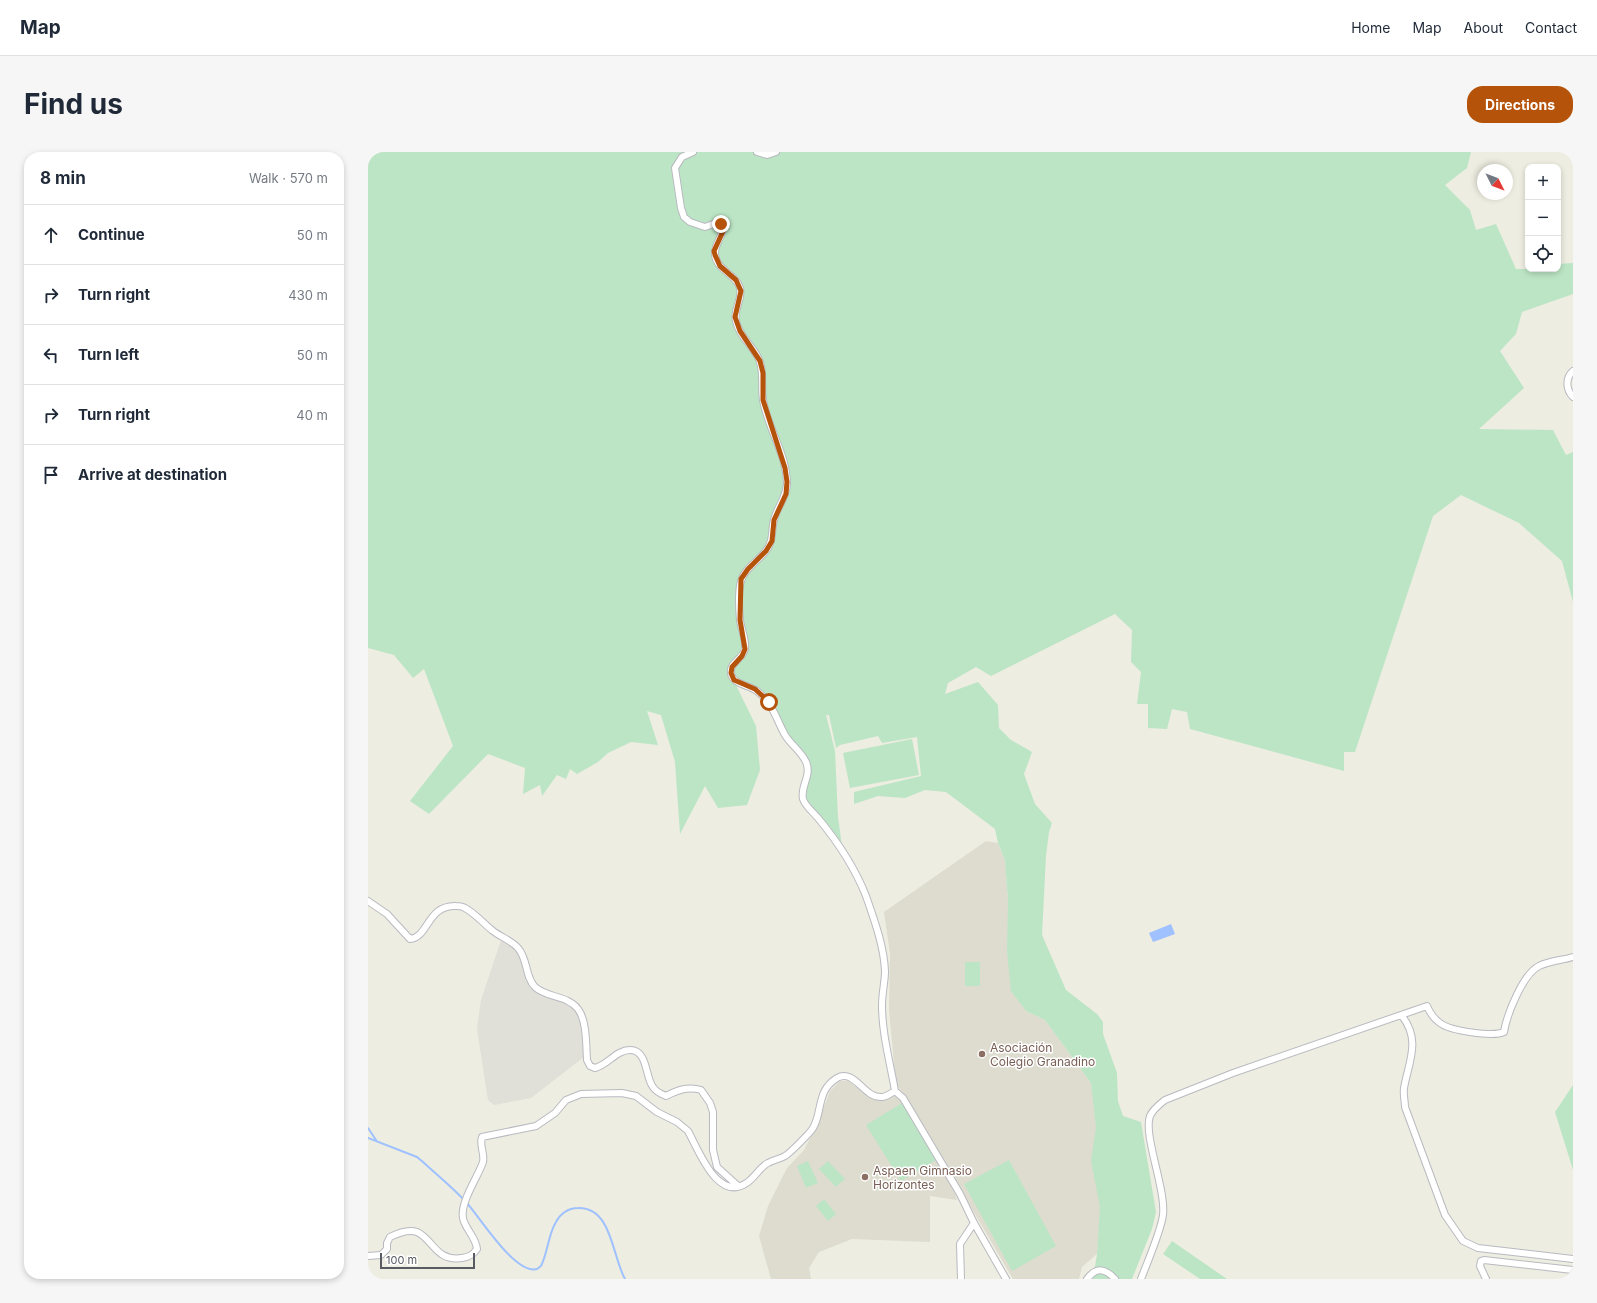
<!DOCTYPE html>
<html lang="en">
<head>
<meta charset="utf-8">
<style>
  :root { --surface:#fff; --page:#f6f6f7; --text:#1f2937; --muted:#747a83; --line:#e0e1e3; --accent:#b45309 }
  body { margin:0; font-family:Inter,sans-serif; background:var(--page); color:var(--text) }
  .controls { position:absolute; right:12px; top:12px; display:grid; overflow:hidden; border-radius:8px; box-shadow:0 2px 6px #0003 }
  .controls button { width:36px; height:36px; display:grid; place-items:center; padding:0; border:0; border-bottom:1px solid var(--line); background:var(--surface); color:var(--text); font:20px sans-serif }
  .compass { position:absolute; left:1109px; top:12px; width:36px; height:36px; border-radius:50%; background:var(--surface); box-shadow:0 2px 6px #0003; rotate:132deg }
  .scale { position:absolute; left:12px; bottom:10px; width:95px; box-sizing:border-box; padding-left:4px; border:2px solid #595b62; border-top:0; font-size:11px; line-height:14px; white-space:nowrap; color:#595b62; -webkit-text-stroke:3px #fff; paint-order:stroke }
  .stop { position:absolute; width:12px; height:12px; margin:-9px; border:3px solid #b45309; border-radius:50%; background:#fff }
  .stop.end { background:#b45309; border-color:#fff; box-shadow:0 1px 4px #0008 }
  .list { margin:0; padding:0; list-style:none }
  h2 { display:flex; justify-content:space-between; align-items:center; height:52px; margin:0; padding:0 16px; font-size:17px }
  h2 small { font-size:13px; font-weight:400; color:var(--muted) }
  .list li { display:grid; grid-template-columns:26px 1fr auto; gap:12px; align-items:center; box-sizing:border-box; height:60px; padding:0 16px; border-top:1px solid var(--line) }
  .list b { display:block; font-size:15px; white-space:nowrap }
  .list em { font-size:13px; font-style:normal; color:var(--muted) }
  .icon { flex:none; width:22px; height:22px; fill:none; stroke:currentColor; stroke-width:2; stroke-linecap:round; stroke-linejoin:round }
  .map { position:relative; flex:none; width:1205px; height:1127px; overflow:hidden; border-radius:16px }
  header { display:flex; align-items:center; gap:24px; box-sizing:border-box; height:56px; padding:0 20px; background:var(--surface); border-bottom:1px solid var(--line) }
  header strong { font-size:19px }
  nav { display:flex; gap:22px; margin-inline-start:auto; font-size:14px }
  .intro { display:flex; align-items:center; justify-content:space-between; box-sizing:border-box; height:96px; padding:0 24px }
  h1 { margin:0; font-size:28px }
  .button { padding:10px 18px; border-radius:16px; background:var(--accent); color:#fff; font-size:14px; font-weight:700 }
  main { display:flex; gap:24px; padding:0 24px }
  aside { flex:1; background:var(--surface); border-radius:16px; box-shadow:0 2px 6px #0003 }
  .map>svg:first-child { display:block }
  .industrial { fill:#e0dfd8 }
  .education { fill:#dddccf }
  .green { fill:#bce5c5 }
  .water { fill:#9fc1ff }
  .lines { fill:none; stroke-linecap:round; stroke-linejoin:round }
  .stream { stroke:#9fc1ff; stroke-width:2 }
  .minor-casing { stroke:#b9bac0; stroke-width:8 }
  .minor { stroke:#fff; stroke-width:6 }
  .route { stroke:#b45309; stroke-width:5 }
  .education-dot { fill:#8d6e63; stroke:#fff; stroke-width:1.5 }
  .labels { text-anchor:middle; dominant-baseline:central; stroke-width:3; stroke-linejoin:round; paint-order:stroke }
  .education-label { font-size:12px; fill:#785e54; stroke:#fff; text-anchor:start }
</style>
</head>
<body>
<header>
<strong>Map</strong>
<nav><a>Home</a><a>Map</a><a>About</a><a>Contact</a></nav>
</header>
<div class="intro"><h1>Find us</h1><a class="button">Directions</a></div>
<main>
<aside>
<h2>8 min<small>Walk · 570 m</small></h2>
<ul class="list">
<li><svg class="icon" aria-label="ahead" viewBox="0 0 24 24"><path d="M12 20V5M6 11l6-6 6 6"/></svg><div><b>Continue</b></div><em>50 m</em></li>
<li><svg class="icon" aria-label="right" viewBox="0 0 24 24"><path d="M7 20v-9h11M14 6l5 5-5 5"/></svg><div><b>Turn right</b></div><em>430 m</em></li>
<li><svg class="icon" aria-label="left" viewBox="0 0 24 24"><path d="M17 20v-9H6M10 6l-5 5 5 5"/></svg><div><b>Turn left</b></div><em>50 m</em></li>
<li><svg class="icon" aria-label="right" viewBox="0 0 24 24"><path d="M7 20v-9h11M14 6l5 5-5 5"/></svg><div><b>Turn right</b></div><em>40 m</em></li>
<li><svg class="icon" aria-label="arrive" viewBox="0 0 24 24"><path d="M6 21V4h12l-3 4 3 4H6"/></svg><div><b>Arrive at destination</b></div></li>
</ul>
</aside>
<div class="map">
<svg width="1205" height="1127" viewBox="0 0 1205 1127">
  <rect width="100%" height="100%" fill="#edede1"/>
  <path class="industrial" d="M133,788L150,799L162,833L200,852L208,859L212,870L216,905L163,946L126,953L120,948L109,877L113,848Z"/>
  <path class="education" d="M618,689L630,691L637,708L640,749L658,859L677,868L723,931L733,961L734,1033L729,1102L714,1115L711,1127H645L539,946L528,932L521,858L522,802L516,760Z
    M472,929H481L498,943L513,949L526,942L536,951L585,1034L589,1048L562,1044V1090L484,1087L451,1100L441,1116L443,1127H403L391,1084L400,1054L419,1016L436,998L449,973L462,939Z"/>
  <path class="green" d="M0,0H1103L1099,16L1077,33L1102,58L1108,78L1128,72L1148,117H1190V112L1205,111V142L1154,160L1148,182L1132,199L1156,236L1111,277L1185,278L1198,303L1205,300V450L1194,409L1151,371L1093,343L1065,364L987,600H976V619L822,577L819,560L804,557L799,577L780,576V552H769L773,520L763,510L764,478L747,462L623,524L608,515L580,531L577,542L610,530L630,553L631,576L643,588L664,600L656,622L667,652L684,671L681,680L678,704L674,783L698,838L729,862L735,870V882L749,921L750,949L755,964L773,970L788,1060L784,1077L764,1127H725L729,1102L732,1055L723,1009L728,975L723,931L677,868L658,859L643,839L639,799L640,749L637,708L630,691L627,677L578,640L557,638L537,646L510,644L486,652V640L553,624L549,585L514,591L510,584L472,593L468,596L461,563H458L467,599L470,665L475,702L436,650L440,613L418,584L393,542L366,529L388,574L392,618L379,653L350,656L337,634L312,682L307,610L293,563L279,559L290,593L263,590L240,601L230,610L209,622L202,617L198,627L189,623L174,644L172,633L155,642L157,616L120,602L61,662L42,649L85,594L56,517L45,526L26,503L0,496Z
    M544,587L551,623L482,636L475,601Z
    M597,810H612V834H597Z
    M1205,933V1018L1187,960Z
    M534,951L568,1008L533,1029L498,973Z
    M641,1008L688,1094L644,1119L596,1032Z
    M440,1009L450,1031L438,1036L429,1014Z
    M460,1009L477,1027L468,1035L451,1017Z
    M456,1047L468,1062L460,1069L448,1054Z
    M804,1089L859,1127H832L795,1102Z"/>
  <path class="water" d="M803,772L807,782L785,790L781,781Z"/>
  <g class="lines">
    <path class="stream" d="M0,976L8,988
      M0,986L49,1005L55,1010C69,1023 84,1035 98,1050C112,1065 147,1123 169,1117L173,1114C180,1100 180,1083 188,1070C192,1062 200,1056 210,1056C244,1055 244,1104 257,1127"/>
    <g class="minor-casing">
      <path id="minor" d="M389,0L399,3L408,0
        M1205,219C1197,226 1198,238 1205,245
        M0,749L19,762L42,787C61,785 59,753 88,754C91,754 94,754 97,756C108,762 116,772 125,779C133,785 144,789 150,796C160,807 157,825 167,835C179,846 199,843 210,857C219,869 218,893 219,908L222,914L227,916C240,913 248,898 262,898C280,898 277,925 285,935C288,940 293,942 298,944C310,938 320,934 333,938L342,951L345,960V998L349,1015L370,1034
        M1034,864C1053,888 1041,909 1036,936C1035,942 1037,949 1037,955L1077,1063L1095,1089L1110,1096L1205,1107
        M527,939L535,946L592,1042L606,1071L638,1127
        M0,1104L13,1103L19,1097V1091L22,1085C30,1081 41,1077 49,1080C65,1087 68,1110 94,1106C101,1105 105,1103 109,1097C108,1085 97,1077 95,1066C92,1050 110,1025 115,1010C117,1002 111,993 114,985L168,974L187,961L198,948L213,942L254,941L268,944L289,960L309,970L320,979C331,999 350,1052 380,1030C388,1024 392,1015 400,1011C405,1008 412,1007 417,1004C421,1002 443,980 445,976C455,959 448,939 469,926C487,916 496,947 514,945C518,945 523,941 527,939C522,910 514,882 514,853C514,841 517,830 517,819C516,794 506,767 498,744C487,716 469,689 450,666C445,660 437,654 435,647C432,634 444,624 438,610C433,599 423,593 417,583C408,567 405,551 389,539C381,533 364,532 363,521C361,510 376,507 377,496C378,487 373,477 372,468C371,457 370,440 373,429C376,417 390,409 397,400C406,390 403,379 406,368C409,355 418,347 419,332C419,303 400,277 395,248C393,236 396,223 392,210C387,195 371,185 368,169C365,157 375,147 372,136C368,122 348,118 347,102C346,93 355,84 355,75L351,70L337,75L322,70L316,65L313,56L307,16L314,5L325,0
        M593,1127L592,1092L606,1071
        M719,1127C728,1115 737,1116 747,1127
        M773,1127C779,1111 793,1079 795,1063C798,1037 775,983 782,964C785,957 792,952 797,948L865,921L1059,854C1062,861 1066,867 1072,871C1082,879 1125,885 1136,880C1139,862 1155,822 1171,814C1181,809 1195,808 1205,805
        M1118,1127L1112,1114L1113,1109L1116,1108L1205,1118"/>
    </g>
    <use href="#minor" class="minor"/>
  </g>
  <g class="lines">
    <path class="route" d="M353,72L356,77L346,99L347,103L352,114L368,128L373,139L367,165L372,179L392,209L395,221V248L417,316L419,330L418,342L406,368L404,389L398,399L380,417L373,427L372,468L377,497L374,504L364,515L363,521L366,528L387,537L401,550"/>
  </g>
  <g class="education-dot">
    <circle cx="614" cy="902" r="4"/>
    <circle cx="497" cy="1025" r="4"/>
  </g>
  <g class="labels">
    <g class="education-label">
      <text x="622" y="895">Asociación<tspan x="622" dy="14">Colegio Granadino</tspan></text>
      <text x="505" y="1018">Aspaen Gimnasio<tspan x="505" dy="14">Horizontes</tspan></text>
    </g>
  </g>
</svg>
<div class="controls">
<button>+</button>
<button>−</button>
<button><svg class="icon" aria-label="locate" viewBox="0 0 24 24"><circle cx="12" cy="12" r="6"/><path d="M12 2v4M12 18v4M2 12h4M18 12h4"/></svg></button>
</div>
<svg class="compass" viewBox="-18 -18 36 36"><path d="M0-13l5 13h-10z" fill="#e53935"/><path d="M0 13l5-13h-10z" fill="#747a83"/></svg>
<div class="scale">100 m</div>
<div class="stop" style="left:401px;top:550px"></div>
<div class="stop end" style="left:353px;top:72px"></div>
</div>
</main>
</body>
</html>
